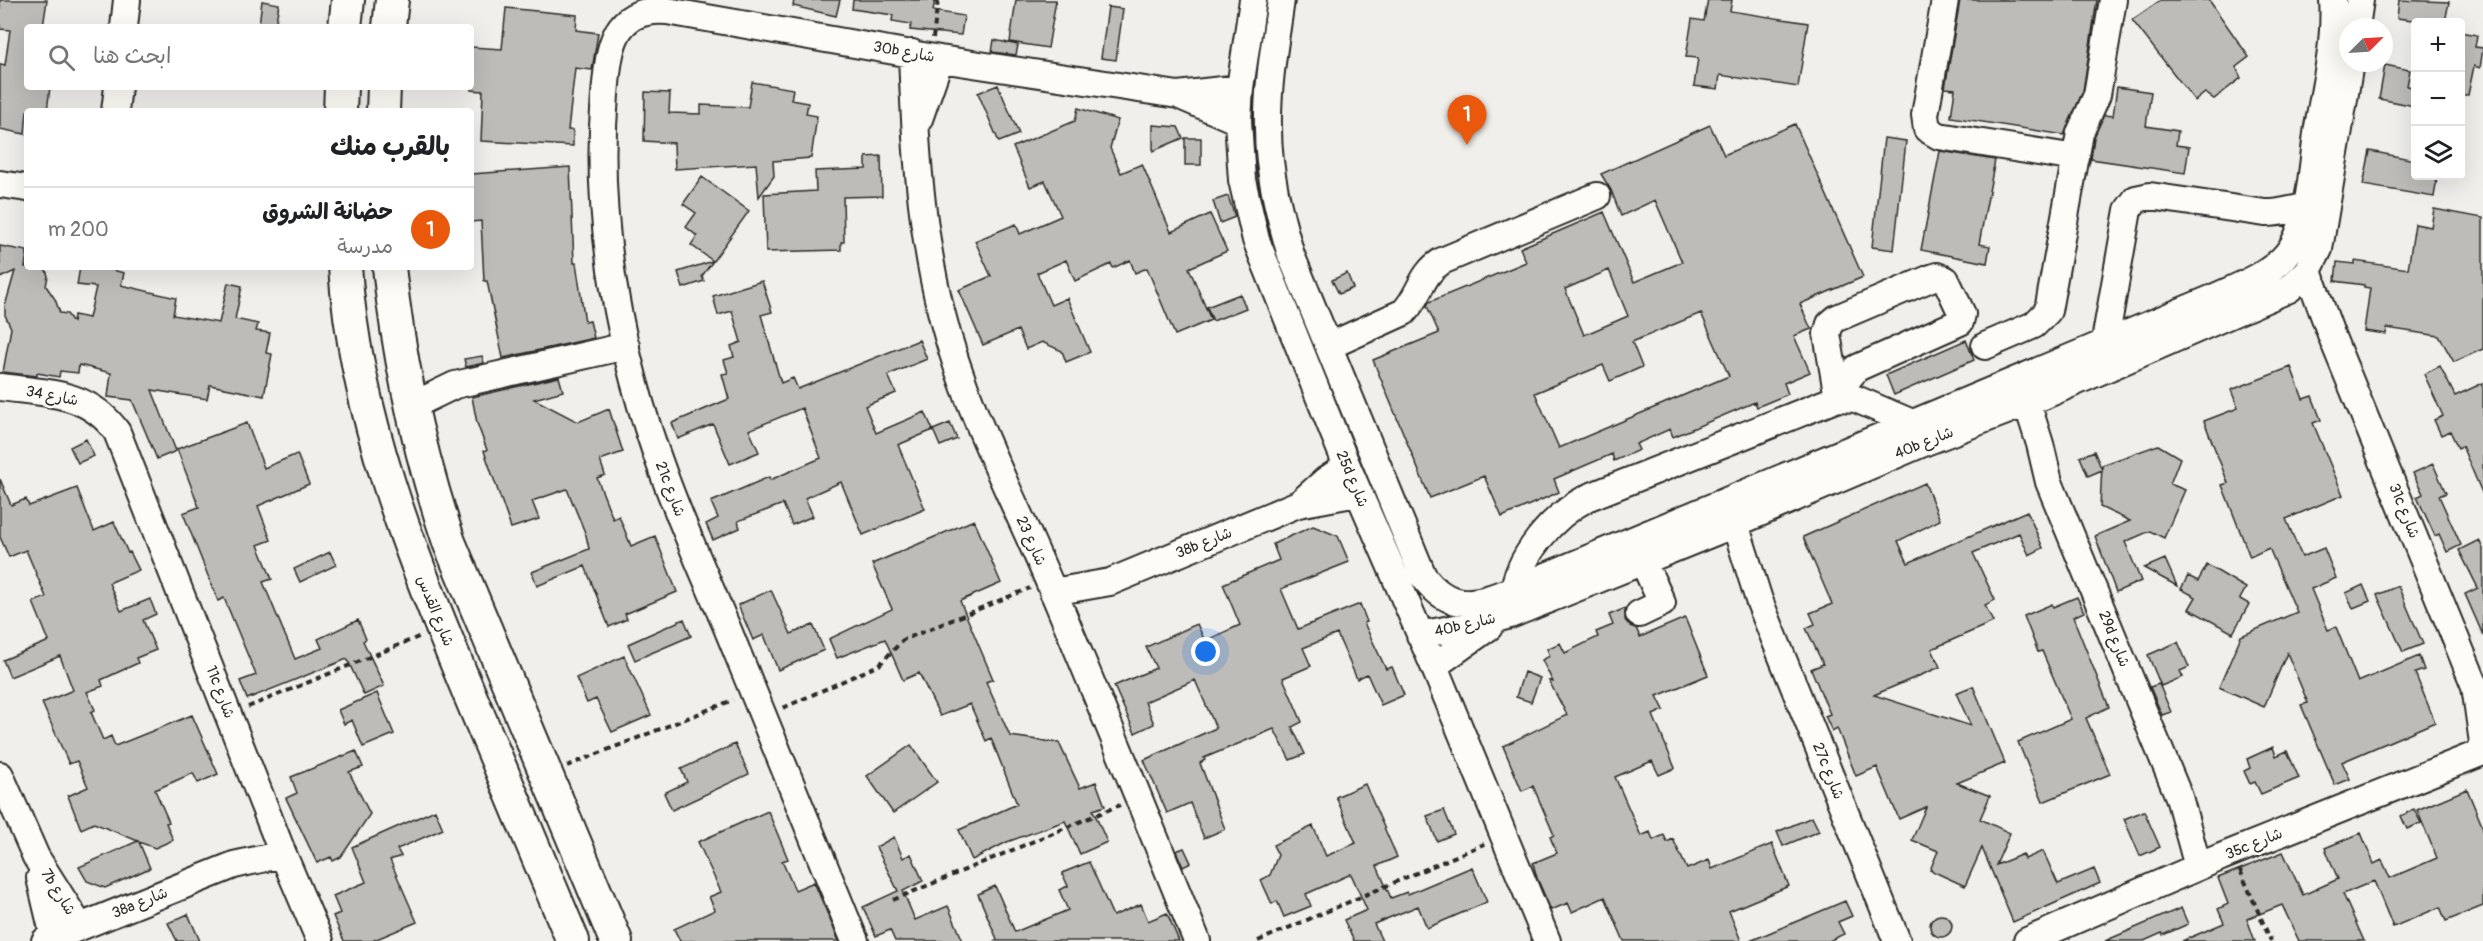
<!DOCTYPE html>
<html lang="ar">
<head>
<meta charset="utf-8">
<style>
  :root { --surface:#fff; --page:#f2f2f2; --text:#202124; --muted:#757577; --line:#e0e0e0; --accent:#ea580c }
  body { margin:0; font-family:Pangolin,"Playpen Sans Arabic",sans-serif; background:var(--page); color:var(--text); direction:rtl }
  .controls { position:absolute; right:18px; top:18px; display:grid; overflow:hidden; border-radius:6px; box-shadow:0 6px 24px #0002 }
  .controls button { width:54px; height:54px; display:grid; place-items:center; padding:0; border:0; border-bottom:2px solid var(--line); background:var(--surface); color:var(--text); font:30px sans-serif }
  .compass { position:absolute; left:2339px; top:18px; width:54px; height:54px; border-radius:50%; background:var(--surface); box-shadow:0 6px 24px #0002; rotate:66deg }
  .you { position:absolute; left:1206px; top:652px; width:21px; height:21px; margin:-15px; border:4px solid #fff; border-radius:50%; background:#1a73e8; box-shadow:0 0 0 9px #1a73e833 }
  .badge { display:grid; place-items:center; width:39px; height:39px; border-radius:50%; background:var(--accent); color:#fff; font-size:20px; font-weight:700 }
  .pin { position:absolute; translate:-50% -50px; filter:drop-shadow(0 2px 3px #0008) }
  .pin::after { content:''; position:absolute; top:32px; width:21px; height:18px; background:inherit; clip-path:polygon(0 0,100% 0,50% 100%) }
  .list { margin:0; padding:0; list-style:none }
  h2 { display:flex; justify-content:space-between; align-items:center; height:78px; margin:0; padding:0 24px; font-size:26px }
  h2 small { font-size:20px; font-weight:400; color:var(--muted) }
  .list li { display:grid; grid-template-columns:39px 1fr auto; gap:18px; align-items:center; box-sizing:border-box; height:84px; padding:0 24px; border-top:2px solid var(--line) }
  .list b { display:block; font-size:22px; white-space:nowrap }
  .list p { margin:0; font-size:20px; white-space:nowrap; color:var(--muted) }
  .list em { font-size:20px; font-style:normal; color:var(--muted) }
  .icon { flex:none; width:33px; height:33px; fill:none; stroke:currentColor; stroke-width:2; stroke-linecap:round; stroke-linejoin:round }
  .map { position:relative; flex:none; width:2483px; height:941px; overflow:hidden; direction:ltr }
  .search { position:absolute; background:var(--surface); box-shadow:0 6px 24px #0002; left:24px; top:24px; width:450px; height:66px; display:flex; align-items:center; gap:15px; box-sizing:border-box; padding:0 21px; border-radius:6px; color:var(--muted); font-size:22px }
  .panel { position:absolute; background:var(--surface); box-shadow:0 6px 24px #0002; left:24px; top:108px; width:450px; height:162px; border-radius:6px; direction:rtl }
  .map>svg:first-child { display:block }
  .building { fill:#bdbcb8; stroke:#2b2b2b; stroke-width:1.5; fill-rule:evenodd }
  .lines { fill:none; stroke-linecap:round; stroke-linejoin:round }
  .minor-casing { stroke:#2b2b2b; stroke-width:30 }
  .major-casing { stroke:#2b2b2b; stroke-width:36 }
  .path { stroke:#2b2b2b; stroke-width:4; stroke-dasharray:6 4.5; stroke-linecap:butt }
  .minor { stroke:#fdfcf7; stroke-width:26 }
  .major { stroke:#fdfcf7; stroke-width:32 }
  .labels { text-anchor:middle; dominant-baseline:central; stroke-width:5; stroke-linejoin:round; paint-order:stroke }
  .street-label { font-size:15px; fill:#2b2b2b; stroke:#fdfcf7 }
</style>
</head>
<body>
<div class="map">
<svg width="2483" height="941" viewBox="0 0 2483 941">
  <rect width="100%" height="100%" fill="#f0efeb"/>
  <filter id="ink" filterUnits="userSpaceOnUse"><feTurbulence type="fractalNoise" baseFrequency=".0167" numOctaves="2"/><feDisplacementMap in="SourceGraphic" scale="12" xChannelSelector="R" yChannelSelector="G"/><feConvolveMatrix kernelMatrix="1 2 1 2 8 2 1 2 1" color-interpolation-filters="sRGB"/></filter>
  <g filter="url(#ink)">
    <path class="building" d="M0,0H47L43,27H27V87H50L47,111H27L25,134L0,129V64L5,65L10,30L0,29Z
      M794,0H840L836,16L793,6Z
      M853,0H935L933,11L964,16L961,35L910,30L911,24L892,21L893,15L852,9Z
      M1016,0H1056L1048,48L1010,42Z
      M1708,0H1732L1730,11L1808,23L1798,87L1720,75L1718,89L1694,86L1698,58L1686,57L1692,19L1704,21Z
      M1960,0H2097L2083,91L2064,135L1951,117L1955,89L1945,88Z
      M2161,0H2209L2249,57L2236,67L2241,78L2214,99L2205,93L2195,101L2132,20Z
      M2399,0L2449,2L2445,22H2428L2397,18Z
      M262,1L279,4L275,27L259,25Z
      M1108,7L1123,9L1116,60L1101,58Z
      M506,8L577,15L576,30L598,33L592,70L575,68L568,130H573V146L481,141L483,91L471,90V47L502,49Z
      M2460,32L2477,35L2475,47L2483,48L2480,68L2474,66L2468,95H2460Z
      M994,40L1018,45L1016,55L992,52Z
      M2385,65L2410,70L2407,86L2415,87V106L2379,99Z
      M752,82L793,89L791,100L808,103L806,114L817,116L811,158L773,161L774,176L759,197L756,164L675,169L674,143L644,141L645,92L670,93L669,113L701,114V105L748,107Z
      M998,85L1019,134L999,142L978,93Z
      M2117,87L2151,92L2146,126L2178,131L2176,145L2189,147L2185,173L2091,159L2094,137L2104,115L2113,116Z
      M1078,108L1118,120L1110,148L1121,173L1142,164L1171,232L1210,214L1227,251L1189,268L1211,320L1175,335L1147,268L1135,273L1130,260L1113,268L1111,264L1075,281L1066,260L1037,273L1051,305L1067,298L1090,352L1066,362L1062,351L1042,342L1026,349L1018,330L983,345L959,290L991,276L975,241L1016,224L1020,234L1061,216L1045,181L1030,187L1013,147L1075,121Z
      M1795,124L1863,277L1800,304L1811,329L1794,336L1810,372L1784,383L1788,394L1757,407L1755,402L1673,437L1670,429L1636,444L1639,450L1614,461L1612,454L1554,479L1559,492L1502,517L1484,476L1430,498L1373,360L1439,333L1427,306L1429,302L1526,262L1520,248L1604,212L1634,282L1682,262L1655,200L1621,216L1611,190L1601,174L1710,125L1724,155ZM1609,270L1628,316L1584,335L1565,289ZM1701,313L1729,376L1559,448L1535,393L1603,365L1610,381L1642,367L1632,342Z
      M1153,125L1178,127L1183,138L1153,151Z
      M1185,138H1201V165H1185Z
      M1884,138L1906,141L1894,250L1872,247Z
      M1940,151L1995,160L1979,244L1990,246L1987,263L1921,250Z
      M2370,151L2415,160V176L2437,178L2434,197L2363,185Z
      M881,156L882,196L843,197L844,242H841V250L766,252L764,194L816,191L815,171L866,169V157Z
      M570,167L574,263H576L585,322L590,321L594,338L503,358L487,281H484L481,221L471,222V174Z
      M702,177L749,211L713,261L691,245L697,236L686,227L696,213L683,204Z
      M1228,196L1235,217L1220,223L1213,201Z
      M2434,209L2483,218V349L2454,362L2439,336L2387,328L2386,334L2364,331L2370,288L2364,287V285L2335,281L2337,262L2355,264V261L2408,269L2415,224L2431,227Z
      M0,246L27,251L25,267H45L48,276L46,286L55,299L60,313L67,314L73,322L74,315L89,318L96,287L77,285L80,267H101L124,273L121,285L176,298L173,315L219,323L228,283L242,286L235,319L258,324L256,331L270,333L266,353L272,354L264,396L210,385L207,399L152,390L176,451L157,459L132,400L108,397L111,373L79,365L78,373L60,371L59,377L37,373V376L3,372L11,328L5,315V306L15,271L0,278Z
      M713,261L702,276L704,281L683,288L678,272Z
      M1347,273L1353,288L1339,294L1332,280Z
      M762,281L772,312L761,315L781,383L793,378L798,389L919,340L927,359L888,375L896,393L865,406L876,433L925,412L933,430L898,445L925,509L863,535L841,482L805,498L813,516L792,525L783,504L738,521L740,528L713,540L706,524L718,518L711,502L769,477L770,480L821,458L802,408L749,430L759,452L730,464L713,424L678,439L672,423L729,399L722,374L728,373L724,360L734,357L731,346L741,342L732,311L718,315L713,296Z
      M1240,294L1246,308L1213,321L1207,307Z
      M1966,340L1974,360L1894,395L1886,375Z
      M482,356L484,363L466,367L464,359Z
      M2440,366L2455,396L2483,383V495L2462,446L2458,448L2450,431L2441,435L2434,420L2443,416L2424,374Z
      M2291,367L2303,399L2312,396L2321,420L2313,423L2343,495L2286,519L2302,557L2324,548L2336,578L2311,589L2328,630L2336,627L2358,682L2419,656L2424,670L2415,673L2435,722L2342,762L2350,779L2335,785L2301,705L2308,703L2287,653L2264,707L2219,687L2241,636L2297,612L2269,548L2250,557L2222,485L2228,483L2204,421L2238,408L2231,390Z
      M559,377L563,391L534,399L578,422L609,409L623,452L600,460L605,475L597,478L613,519L619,516L631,546L655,536L677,592L625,614L627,619L609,627L585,566L537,586L532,572L589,549L586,535L567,489L532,501L539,519L511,528L484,451L487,450L477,423L472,397Z
      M247,423L264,468L297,454L309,484L258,506L271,540L258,545L272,579L263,582L295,659L322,648L318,639L358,620L366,639L363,641L384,686L364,695L347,659L247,699L240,681L256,675L224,598L218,601L183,513L199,507L177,449Z
      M950,423L957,439L940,446L933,430Z
      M86,439L94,456L78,463L70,447Z
      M2158,445L2180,458L2170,484L2185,490L2164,538L2150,531L2125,542L2141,581L2116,592L2095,536L2130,521L2100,507L2102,465Z
      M2094,451L2102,470L2088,476L2080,457Z
      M2433,464L2446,493L2439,496L2461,545L2447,552L2439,534L2435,536L2417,497L2423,494L2413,473Z
      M0,479L11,505L26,499L29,506L77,488L94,531L114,522L128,553L130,552L139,570L109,583L121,611L150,599L156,614L143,620L156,650L136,658L138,663L101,680L103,686L87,692L95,710L91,712L103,740L111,736L115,746L192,715L218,774L198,783L193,773L155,790L169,822L166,823L173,840L155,848L139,842L150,868L105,888L87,881L79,867L138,841L94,823L81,829L68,796L88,787L77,761L69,764L42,703L73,690L60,656L10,677L3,660L49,641L33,602L46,597L26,550L9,557L0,537Z
      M1925,483L1940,520L1898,541L1908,563L2027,511L2043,548L2029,555L2019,533L1973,553L1995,600L1985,605L1993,622L1932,649L1940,667L1874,695L1971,726L1956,693L1973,686L2005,763L1957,783L1990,796L1980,819L2010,833L1996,865L2023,854L2025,859L2043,851L2058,884L2094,869L2100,883L2013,922L1982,848L1965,886L1930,870L1938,851L1912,840L1926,807L1899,819L1877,767L1856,776L1837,728L1832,731L1825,716L1830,714L1811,669L1823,664L1806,628L1815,624L1810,613L1832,604L1803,537Z
      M974,520L1001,583L960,601L993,679L986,682L1010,736L1059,743L1080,788L1096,782L1105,806L1093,810L1107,842L1080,854L1065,821L1007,842L972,860L959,830L1017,804L991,738L986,741L970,704L940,716L919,673L903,680L885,639L837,658L829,639L892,609L872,564Z
      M1313,526L1338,536L1349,562L1281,589L1298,629L1360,604L1367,622L1364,623L1386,669L1392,667L1404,695L1381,705L1367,674L1357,679L1337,634L1303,648L1311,666L1283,678L1302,722L1292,727L1305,754L1290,760L1274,729L1204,758L1205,760L1200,763L1225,829L1204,838L1190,803L1167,813L1144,760L1216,728L1195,680L1145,702L1154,724L1135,733L1114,686L1156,668L1146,647L1197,624L1205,641L1240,625L1223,584L1279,560L1273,544Z
      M2479,540L2483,549V635L2465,594L2478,588L2459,550Z
      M330,552L336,565L300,582L294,569Z
      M2165,559L2177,586L2144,568Z
      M2207,565L2246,588L2240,599L2249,604L2233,633L2189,609L2196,597L2181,589L2188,576L2198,581Z
      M2363,585L2370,601L2353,608L2346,593Z
      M2398,586L2423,644L2403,652L2377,595Z
      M771,590L791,634L813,625L824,650L778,670L764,635L753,640L738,605Z
      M2077,597L2084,612L2073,617L2109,707L2086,718L2110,774L2043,802L2018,742L2071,719L2042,651L2038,652L2024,616L2052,604L2053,607Z
      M1626,608L1625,620L1630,626L1636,628L1640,637L1685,618L1708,675L1657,696L1664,710L1653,715L1675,768L1659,775L1652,761L1615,777L1641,836L1650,832L1653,840L1664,835L1667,842L1673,839L1687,869L1709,860L1712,869L1772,844L1789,886L1729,911L1741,941H1624L1605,897L1572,912L1568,903L1551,910L1537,878L1533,863L1557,853L1550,837L1554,835L1533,786L1522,791L1503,746L1567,715L1549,681L1553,682L1542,660L1550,656L1547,649L1560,643L1565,653L1598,637L1596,632L1613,625L1609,615Z
      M684,619L691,636L635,660L628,644Z
      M2178,642L2189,667L2180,671L2183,677L2161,686L2148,655Z
      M624,656L651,715L612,732L596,699L587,703L576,678Z
      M1524,672L1540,678L1531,702L1516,697Z
      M2159,684L2171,712L2162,715L2150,687Z
      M377,693L394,734L363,747L352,720L344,724L338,710Z
      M735,744L749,774L672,810L664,793L687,782L681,769Z
      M911,745L937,782L893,813L867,776Z
      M2273,747L2276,756L2287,751L2299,778L2261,794L2255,782L2250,784L2244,771L2250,768L2247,759Z
      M356,751L363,767L349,772L370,814L341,857L333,861L331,857L317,863L286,798L297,793L291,777Z
      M1365,784L1397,857L1377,866L1391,898L1407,892L1408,894L1472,867L1487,902L1427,928L1418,906L1374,924L1382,941H1354L1344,920L1367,910L1351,874L1306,894L1311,906L1284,917L1277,901L1272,904L1261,880L1270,875L1278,855L1273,845L1313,826L1326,856L1356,843L1336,797Z
      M2467,789L2483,828V906L2446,921L2440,907L2393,927L2374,881L2343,894L2364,941H2299L2282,905L2247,919L2255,941H2182L2224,923L2218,909L2228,904L2218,878L2283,852L2303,895L2338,879L2325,848L2361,833L2374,864L2382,860L2390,878L2437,858L2417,810Z
      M2414,809L2421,823L2407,829L2401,816Z
      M435,810L443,829L397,849L401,856L390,860L417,922L372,941H344L333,916L340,913L333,896L366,882L352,847Z
      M1444,810L1454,834L1437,841L1427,816Z
      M768,811L788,859L782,861L795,890L814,882L839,941H680L674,929L715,910L709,897L721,892L698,842Z
      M2144,811L2160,847L2140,856L2124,819Z
      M1812,817L1819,831L1783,846L1777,832Z
      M894,837L903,858L911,854L923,881L903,891L915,920L948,906L963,941H895L890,930L876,936L863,907L898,891L876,847Z
      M1184,848L1191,863L1183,867L1176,851Z
      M1089,862L1113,916L1141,904L1148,921L1167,913L1179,941H994L997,939L978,894L995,886L1015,932L1068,910L1059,890L1068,886L1062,873Z
      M1845,901L1852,916L1838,922L1844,934L1829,941H1750Z
      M2181,908L2188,924L2163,935L2162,933L2144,941H2105Z
      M188,914L200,941H177L168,923Z
      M1930 926a11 11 0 1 1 22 0a11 11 0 1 1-22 0Z"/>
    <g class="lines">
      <g class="minor-casing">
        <path id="minor" d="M1253,0L1240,88L1238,121L1242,180L1256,240L1347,466L1434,666L1547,941
          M1281,0C1275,43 1267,85 1268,128C1268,172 1279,213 1291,255L1423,576C1450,613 1476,604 1513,590L2213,298C2238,286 2269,276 2287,254C2311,225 2312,164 2318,127C2325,86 2336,42 2333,0
          M1945,0L1925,115L1927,129L1939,136L2076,158
          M124,27L127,0
          M2356,27L2360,0
          M912,53C915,139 920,227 941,311C965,409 1014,499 1053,591C1102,707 1149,824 1197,941
          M1178,95L1238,121
          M115,111L118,87
          M919,119L940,59
          M0,184L27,188
          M2308,271L2332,337L2475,686L2483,743
          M2105,341L2128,210L2136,199L2150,196L2265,213C2283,214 2300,205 2318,207
          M1329,346L1404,312C1421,294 1420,275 1442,261L1597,196
          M1985,346L2034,325L2048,311L2080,133L2097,95L2113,0
          M0,387C45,393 88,391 117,432L283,854L320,941
          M1838,398L1827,334L1830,324L1837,318L1931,278L1937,276L1946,280L1962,314L1960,322L1857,368L1847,380L1842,397
          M2027,403L2040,444L2049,482L2179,797L2198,867
          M411,414L415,407L424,400L455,385L626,346
          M1299,504L1326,480L1347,466
          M1735,524L1759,600L1897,941
          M1053,592L1110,582L1298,504L1358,493
          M1512,599C1517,557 1552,516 1589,497L1838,398L1856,399L1912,423L1918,428
          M1639,614L1662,603L1643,561
          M1420,635L1481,623L1510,615L1720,530L1928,441L2027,403L2289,289L2308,271L2319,249L2350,63
          M1434,666L1489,627
          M0,775L36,857L80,927
          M40,878L54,937
          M45,941L234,865L283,854
          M855,941C813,837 770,734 728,630C706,578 683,527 664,475C620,356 594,222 605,95C609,52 610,7 667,11L940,59L1178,95L1240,88
          M2027,941L2221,857L2483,752"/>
      </g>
      <g class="major-casing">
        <path id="major" d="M345,27L348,0
          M389,27L392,0
          M340,111L341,87
          M383,111L384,87
          M345,267C355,416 412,557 469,693C504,776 538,858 573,941
          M389,267C399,362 419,452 449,542L616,941"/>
      </g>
      <path class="path" d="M933,38L938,0
        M248,707L421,636
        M783,708L879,665L903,640L1030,588
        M567,766L733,700
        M2240,870L2271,941
        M893,900L1120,805
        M1258,941L1484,844"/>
      <use href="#minor" class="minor"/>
      <use href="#major" class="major"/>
    </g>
  </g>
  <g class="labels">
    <g class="street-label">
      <text transform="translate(904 52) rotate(10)">30b شارع</text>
      <text transform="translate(52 396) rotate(11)">شارع 34</text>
      <text transform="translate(1924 443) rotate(-22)">40b شارع</text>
      <text transform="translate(1352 479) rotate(67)">25d شارع</text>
      <text transform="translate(670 489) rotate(69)">21c شارع</text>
      <text transform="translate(2404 511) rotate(68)">31c شارع</text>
      <text transform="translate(1031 541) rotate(66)">شارع 23</text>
      <text transform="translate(1204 543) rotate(-22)">38b شارع</text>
      <text transform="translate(435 611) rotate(68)">شارع القدس</text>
      <text transform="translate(1465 625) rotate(-13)">40b شارع</text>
      <text transform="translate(2114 639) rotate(68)">29d شارع</text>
      <text transform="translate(220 692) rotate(69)">11c شارع</text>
      <text transform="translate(1828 771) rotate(68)">27c شارع</text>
      <text transform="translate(2254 844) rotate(-22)">35c شارع</text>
      <text transform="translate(58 892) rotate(58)">7b شارع</text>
      <text transform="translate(140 903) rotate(-22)">38a شارع</text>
    </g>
  </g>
</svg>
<div class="controls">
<button>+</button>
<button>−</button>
<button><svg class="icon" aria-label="layers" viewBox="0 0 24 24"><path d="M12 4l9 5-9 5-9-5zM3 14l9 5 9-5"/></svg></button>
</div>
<svg class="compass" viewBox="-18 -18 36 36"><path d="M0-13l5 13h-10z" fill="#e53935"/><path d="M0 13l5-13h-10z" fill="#757577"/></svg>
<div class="you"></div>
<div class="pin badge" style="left:1467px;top:145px">1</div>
<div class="search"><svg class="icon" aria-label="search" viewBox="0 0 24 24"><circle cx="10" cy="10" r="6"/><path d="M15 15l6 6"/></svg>ابحث هنا</div>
<section class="panel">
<h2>بالقرب منك<small></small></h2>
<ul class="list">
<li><span class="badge">1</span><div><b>حضانة الشروق</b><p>مدرسة</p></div><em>200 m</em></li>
</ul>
</section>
</div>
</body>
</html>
